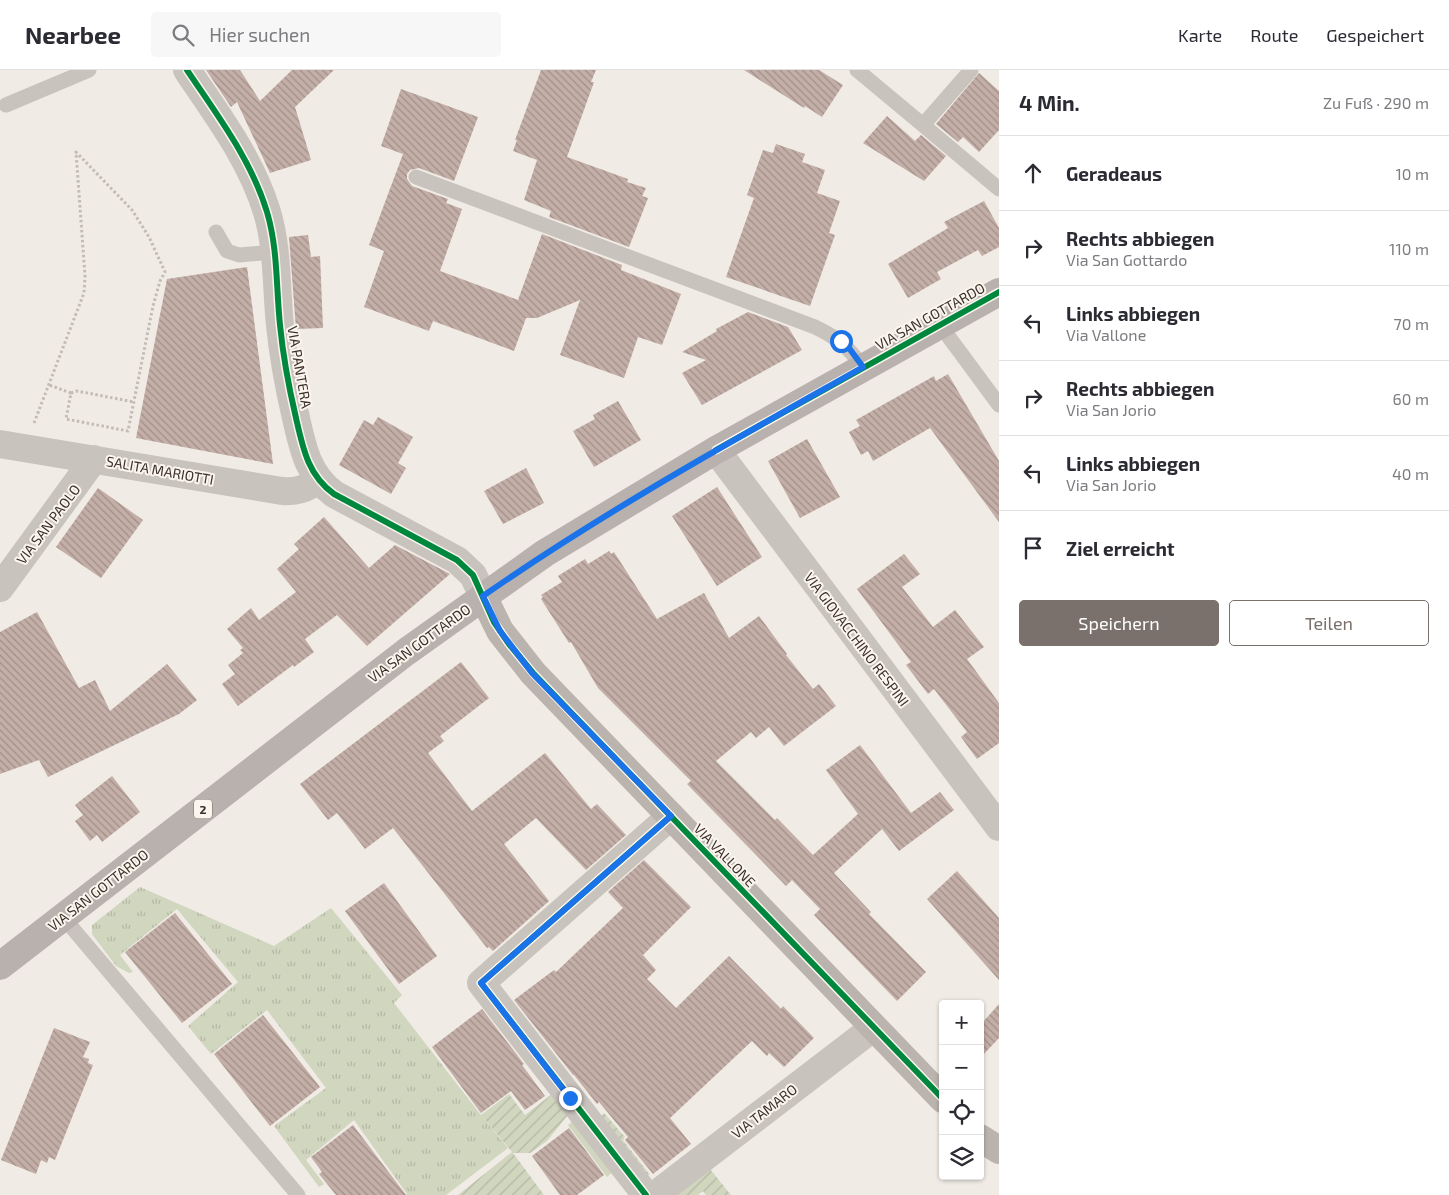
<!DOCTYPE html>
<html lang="de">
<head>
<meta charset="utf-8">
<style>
  :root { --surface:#fff; --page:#f7f7f7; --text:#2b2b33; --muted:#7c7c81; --line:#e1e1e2; --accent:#7a716c }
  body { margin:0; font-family:"Exo 2",sans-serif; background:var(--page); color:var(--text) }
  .controls { position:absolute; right:15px; bottom:15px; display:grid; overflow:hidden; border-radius:5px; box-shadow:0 1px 4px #0004 }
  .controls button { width:45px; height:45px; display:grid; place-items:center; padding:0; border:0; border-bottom:1px solid var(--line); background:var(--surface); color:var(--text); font:25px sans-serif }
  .stop { position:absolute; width:15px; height:15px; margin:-11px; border:4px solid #1a73e8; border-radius:50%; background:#fff }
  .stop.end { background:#1a73e8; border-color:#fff; box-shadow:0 1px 5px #0008 }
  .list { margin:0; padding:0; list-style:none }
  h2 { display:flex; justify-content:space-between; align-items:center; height:65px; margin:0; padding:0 20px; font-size:21px }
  h2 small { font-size:16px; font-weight:400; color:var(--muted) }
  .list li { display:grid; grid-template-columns:32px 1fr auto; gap:15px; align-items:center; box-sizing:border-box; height:75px; padding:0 20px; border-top:1px solid var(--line) }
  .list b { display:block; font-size:19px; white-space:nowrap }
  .list p { margin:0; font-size:16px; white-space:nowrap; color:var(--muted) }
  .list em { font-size:16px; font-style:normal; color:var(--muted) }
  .actions { display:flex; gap:10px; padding:15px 20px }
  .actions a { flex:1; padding:11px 0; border:1px solid var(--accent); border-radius:5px; text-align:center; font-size:18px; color:var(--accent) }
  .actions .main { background:var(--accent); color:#fff }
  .icon { flex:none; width:28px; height:28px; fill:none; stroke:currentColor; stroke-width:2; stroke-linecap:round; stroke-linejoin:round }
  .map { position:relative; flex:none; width:999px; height:1125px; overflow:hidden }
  header { display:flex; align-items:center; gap:30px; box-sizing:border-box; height:70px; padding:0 25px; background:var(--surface); border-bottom:1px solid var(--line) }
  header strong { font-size:24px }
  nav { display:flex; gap:28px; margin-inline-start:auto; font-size:18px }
  .search { width:350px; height:45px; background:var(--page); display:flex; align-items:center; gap:12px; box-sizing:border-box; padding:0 18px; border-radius:5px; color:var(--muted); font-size:19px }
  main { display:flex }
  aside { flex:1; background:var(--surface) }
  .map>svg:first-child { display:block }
  .grass { fill:#d1d6bf }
  .park { fill:url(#park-tufts) }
  .garden { fill:url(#garden-furrows) }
  .building { fill:url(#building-back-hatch) }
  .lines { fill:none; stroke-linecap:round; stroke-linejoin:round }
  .path { stroke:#c2bbb6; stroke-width:3; stroke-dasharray:2.5 2.5; stroke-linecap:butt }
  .lane { stroke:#c9c3be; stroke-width:15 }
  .street { stroke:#c9c3be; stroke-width:28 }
  .secondary { stroke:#bab3ae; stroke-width:28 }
  .primary { stroke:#b8b1ad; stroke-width:28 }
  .cycleway-casing { stroke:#fbf5ee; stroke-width:9 }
  .cycleway { stroke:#00873e; stroke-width:6 }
  .route { stroke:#1a73e8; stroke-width:6 }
  .labels { text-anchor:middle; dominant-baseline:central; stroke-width:4; stroke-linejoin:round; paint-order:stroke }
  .shield { fill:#fbf5ee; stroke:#756b66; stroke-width:1 }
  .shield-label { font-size:12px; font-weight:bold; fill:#3b302b }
  .street-label { font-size:14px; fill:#3b302b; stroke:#fbf5ee }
</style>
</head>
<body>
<header>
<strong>Nearbee</strong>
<div class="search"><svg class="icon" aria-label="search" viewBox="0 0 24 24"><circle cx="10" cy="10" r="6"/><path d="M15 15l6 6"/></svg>Hier suchen</div>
<nav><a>Karte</a><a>Route</a><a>Gespeichert</a></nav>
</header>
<main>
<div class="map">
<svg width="999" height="1125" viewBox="0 0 999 1125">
  <defs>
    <pattern id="park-tufts" width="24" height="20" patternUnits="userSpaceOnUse" patternTransform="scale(1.25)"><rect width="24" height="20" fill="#d1d6bf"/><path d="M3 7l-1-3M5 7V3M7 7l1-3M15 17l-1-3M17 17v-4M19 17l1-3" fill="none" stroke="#b4b8a4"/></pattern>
    <pattern id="garden-furrows" width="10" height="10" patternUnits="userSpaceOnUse" patternTransform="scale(1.25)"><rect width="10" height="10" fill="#d1d6bf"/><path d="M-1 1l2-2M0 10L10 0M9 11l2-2" fill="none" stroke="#b4b8a4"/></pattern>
    <pattern id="building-back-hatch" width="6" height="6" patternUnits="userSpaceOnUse" patternTransform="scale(1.25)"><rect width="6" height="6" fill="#c3afa7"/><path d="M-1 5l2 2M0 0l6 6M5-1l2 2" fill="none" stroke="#a08f88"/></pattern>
  </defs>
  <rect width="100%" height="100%" fill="#f0ebe5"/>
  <path class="grass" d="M577,1048L615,1100L607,1107L568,1055Z"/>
  <path class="park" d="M140,817L274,876L331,838L402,925L394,933L481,1045L508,1078L446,1125H406L407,1124L354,1050L306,1090L324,1114L319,1117L274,1056L326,1018L267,940L211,984L188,956L238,912L177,839L120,885L133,902L129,903L116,896L92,864V855Z"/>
  <path class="garden" d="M509,1024L525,1045L552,1024L568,1045L547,1071L530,1083H513L544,1125H458L512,1082L481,1045Z
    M604,1043L625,1067L623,1070L650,1105H639L596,1051Z
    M710,1099L731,1125H706L703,1121L698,1125H676Z"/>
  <path class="building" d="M206,0H240L260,31L292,0H334L295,37L311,90L270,103L237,32L231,37Z
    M541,0H596L591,12H594L567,87L628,109L627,112L646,118L642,126L648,128L629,177L549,147L551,141L524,130L537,90L513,81L517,70H515Z
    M744,0H819L843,15L822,47L805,36L804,38Z
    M979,3L999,21V60L979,82L963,67L958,72L936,54Z
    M401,19L478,47L454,111L419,98L410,100L407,104V109L412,116L448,129L446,133L462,139L440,201L518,230L542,164L622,195L621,200L681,224L662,275L638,267L624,308L560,285L580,230L537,248H526L514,281L433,251L429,261L364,237L384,181L369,175L403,84L381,76Z
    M887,46L915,71L921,65L946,86L924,111L863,73Z
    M776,74L805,84L802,92L825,100L817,123L840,131L829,163L835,165L810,236L726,207L754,128L747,125L763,80L773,83Z
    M984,131L999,158V177L982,186L978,180L937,202L941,209L908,228L888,194L948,158L944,152Z
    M308,165L311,187L320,186L323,258L296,259L289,167Z
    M247,197L273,394L136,368L167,209Z
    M748,242L788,257L802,280L702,335L682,303L706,290L682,282L717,261L716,259Z
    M948,304L999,391V452L930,358L873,391L868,381L861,385L849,362L860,356L856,350L934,306L936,311Z
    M618,331L641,370L594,397L573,361L595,349L593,345Z
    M378,347L413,367L398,393L406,398L391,424L339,395L364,350L373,355Z
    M807,369L840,427L800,448L768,391Z
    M526,398L544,433L503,454L484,421Z
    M717,417L762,487L717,516L672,446Z
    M98,418L143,450L101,508L56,477Z
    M324,447L369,498L395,475L450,504L367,576L337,545L305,569L314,582L294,597L293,595L238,636L222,614L235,604L228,595L243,583L240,580L243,578L227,559L251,538L259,550L296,522L277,499L299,479L294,474Z
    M609,481L611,484L614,482L657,549L704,523L729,568L759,546L787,584L786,585L813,619L819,614L836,636L784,676L769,657L756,668L751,662L716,691L775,750L777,748L813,785L858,744L826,700L860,675L911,743L940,722L954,740L899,781L882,759L834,803L871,842L869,844L926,902L897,931L814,845L820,839L792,810L786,816L687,714L691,711L598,618L571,572L569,573L541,529L543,527L541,525L562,512L558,506L585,489L588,494Z
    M904,484L920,504L902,517L933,557L955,540L984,577L967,589L999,633V673L977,689L961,667L967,662L934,619L928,624L906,595L911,592L857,519Z
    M37,542L79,618L95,610L110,641L167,594L197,630L179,644L48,707L39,690L0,704V562Z
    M461,592L489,628L440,666L444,671L428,683L472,741L545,683L591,739L597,734L626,765L586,800L536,748L504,774L549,831L493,881L489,877L487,878L393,758L365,779L337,743L328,750L300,714Z
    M112,706L140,742L102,772L97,765L90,771L75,751L83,745L75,735Z
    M644,790L691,837L643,885L656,900L647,909L676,938L729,886L781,939L783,936L814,968L784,997L769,983L767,986L752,971L670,1048L691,1074L653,1104L625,1070L628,1067L599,1032L597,1034L574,1005H573L514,930L554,900L556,902L623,838L608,822Z
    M957,801L999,848V910L927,829Z
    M384,813L437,886L399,914L345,841Z
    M175,843L232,914L182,953L125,882Z
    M999,934V968L982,986L980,985V949L983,952Z
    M482,939L524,994L522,995L545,1026L525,1040L511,1021L481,1043L432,977Z
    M263,945L320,1017L270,1056L214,984Z
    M54,958L90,972L83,987L89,989L88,993L93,995L55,1090L49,1087L47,1093L41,1090L36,1104L1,1090Z
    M353,1055L406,1125H336L319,1104L322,1102L311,1087Z
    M569,1058L604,1105L577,1125H560L532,1086Z"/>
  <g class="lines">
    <path class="path" d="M71,323L77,321L134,332
      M34,353L84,223L85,206L76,82L132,140L149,167L165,202L160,211L153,236L128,361L66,349L71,323L49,315"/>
    <path class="lane" d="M857,0L923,55
      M971,0L923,55L999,119
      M6,35L89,0
      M416,107L815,257C838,268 848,277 863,297
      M216,162L227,181L239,185L275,182
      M940,255L999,335
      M63,847L298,1125"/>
    <path class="street" d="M187,0C217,45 251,89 267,142C278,179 276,217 280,255C283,286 289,318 296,348C303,379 308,405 334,424L457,490L473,505L483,526
      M0,374L282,421C297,422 306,419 318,410
      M716,380L999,757
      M0,518L94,389
      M646,1125L481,913L671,746
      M655,1125L873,958"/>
    <path class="secondary" d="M483,526L500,561L533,603L943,1029
      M980,1068L999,1080"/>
    <path class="primary" d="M0,896L406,582L545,483L716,380L999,222"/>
    <g class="cycleway-casing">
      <path id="cycleway" d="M187,0C217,45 251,89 267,142C278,179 276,217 280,255C283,286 289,318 296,348C303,379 308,405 334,424L457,490L473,505L494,552L509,574L533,603L943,1029
        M716,380L999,222
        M646,1125L481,913L671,746"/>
    </g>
    <use href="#cycleway" class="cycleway"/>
  </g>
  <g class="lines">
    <path class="route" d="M570,1028L481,913L671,746L532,603L500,561L483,526C605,441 734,370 863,297L849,278L841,271"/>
  </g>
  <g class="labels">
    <rect class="shield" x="194" y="729.5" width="18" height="19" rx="4"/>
    <g class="shield-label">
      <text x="203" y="739">2</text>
    </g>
    <g class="street-label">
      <text transform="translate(930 246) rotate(-29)">VIA SAN GOTTARDO</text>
      <text transform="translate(300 297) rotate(80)">VIA PANTERA</text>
      <text transform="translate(160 400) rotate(10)">SALITA MARIOTTI</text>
      <text transform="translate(48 454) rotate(-53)">VIA SAN PAOLO</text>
      <text transform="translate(857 569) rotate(53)">VIA GIOVACCHINO RESPINI</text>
      <text transform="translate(419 573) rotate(-36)">VIA SAN GOTTARDO</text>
      <text transform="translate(725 785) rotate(46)">VIA VALLONE</text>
      <text transform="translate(98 820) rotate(-38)">VIA SAN GOTTARDO</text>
      <text transform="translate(764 1041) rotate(-38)">VIA TAMARO</text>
    </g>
  </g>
</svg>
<div class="controls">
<button>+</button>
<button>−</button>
<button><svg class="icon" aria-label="locate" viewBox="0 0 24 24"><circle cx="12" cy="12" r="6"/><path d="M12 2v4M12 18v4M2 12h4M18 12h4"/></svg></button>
<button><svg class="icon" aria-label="layers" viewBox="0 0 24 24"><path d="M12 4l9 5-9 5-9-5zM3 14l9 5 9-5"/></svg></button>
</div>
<div class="stop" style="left:841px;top:271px"></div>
<div class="stop end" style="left:570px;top:1028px"></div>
</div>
<aside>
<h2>4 Min.<small>Zu Fuß · 290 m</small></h2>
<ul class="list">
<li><svg class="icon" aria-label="ahead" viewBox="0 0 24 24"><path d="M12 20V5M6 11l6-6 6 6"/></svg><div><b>Geradeaus</b></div><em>10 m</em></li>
<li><svg class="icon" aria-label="right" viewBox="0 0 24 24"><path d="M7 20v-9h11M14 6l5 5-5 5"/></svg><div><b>Rechts abbiegen</b><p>Via San Gottardo</p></div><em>110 m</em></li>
<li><svg class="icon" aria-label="left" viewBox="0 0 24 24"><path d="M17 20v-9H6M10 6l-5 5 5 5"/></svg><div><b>Links abbiegen</b><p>Via Vallone</p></div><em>70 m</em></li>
<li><svg class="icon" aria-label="right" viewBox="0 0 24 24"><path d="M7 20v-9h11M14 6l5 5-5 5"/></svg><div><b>Rechts abbiegen</b><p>Via San Jorio</p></div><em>60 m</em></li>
<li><svg class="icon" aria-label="left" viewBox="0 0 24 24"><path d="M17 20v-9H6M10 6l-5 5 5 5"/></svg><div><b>Links abbiegen</b><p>Via San Jorio</p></div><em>40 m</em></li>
<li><svg class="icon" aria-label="arrive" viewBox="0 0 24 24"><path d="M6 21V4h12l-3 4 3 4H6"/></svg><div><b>Ziel erreicht</b></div></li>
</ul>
<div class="actions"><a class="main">Speichern</a><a>Teilen</a></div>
</aside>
</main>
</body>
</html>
